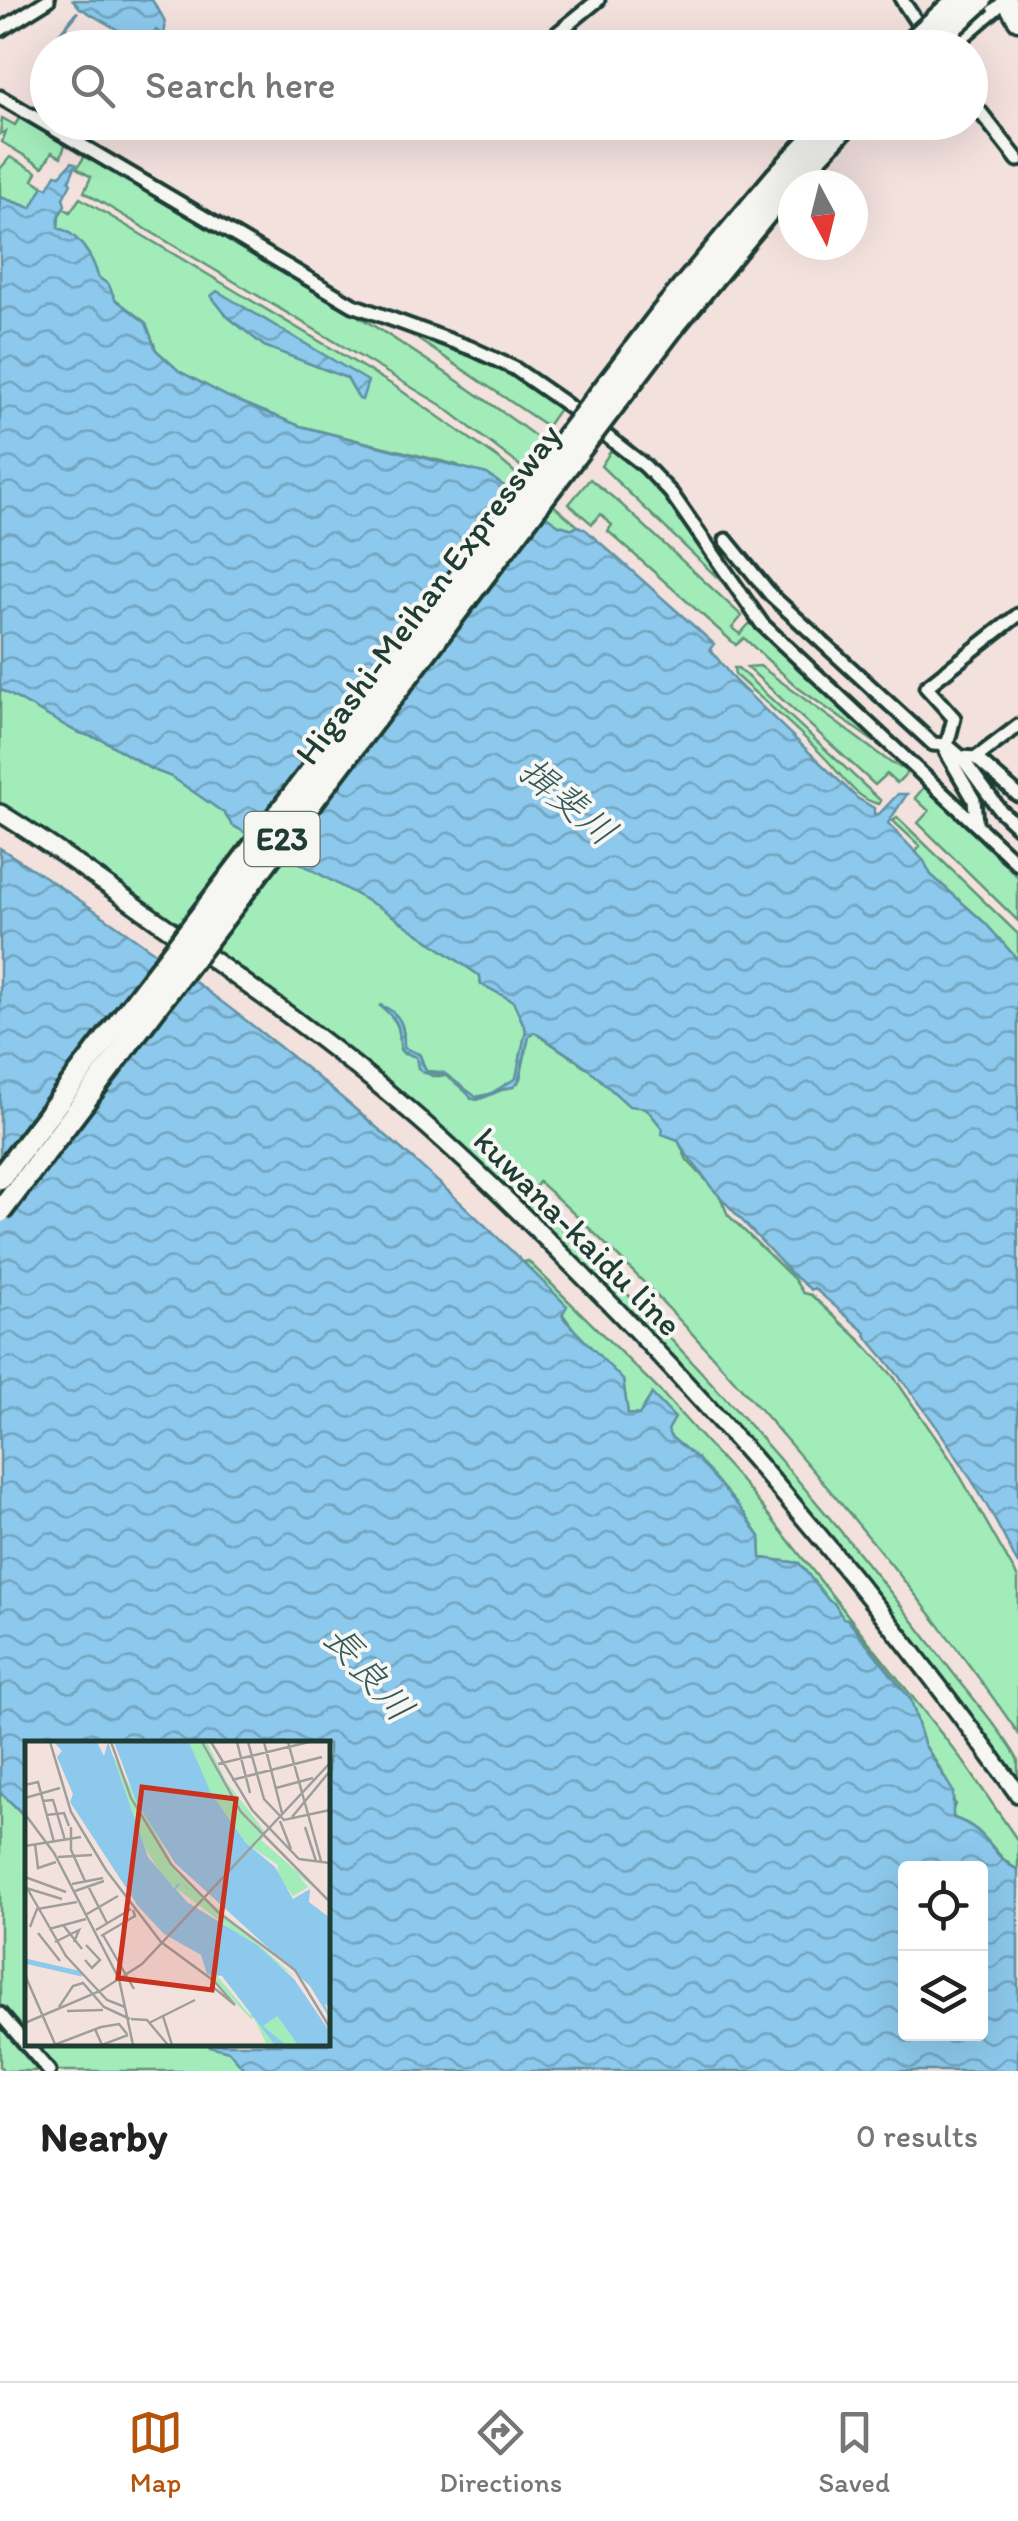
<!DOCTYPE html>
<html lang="en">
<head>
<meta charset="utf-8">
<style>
  :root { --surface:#fff; --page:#f6f6f6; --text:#222; --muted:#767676; --line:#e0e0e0; --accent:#b45309 }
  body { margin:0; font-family:Itim,"Klee One",sans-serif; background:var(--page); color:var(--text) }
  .controls { position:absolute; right:30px; bottom:30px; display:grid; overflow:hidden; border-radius:10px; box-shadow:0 10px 40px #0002 }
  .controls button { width:90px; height:90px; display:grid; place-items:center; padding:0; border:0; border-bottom:2px solid var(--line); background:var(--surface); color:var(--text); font:50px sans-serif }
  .compass { position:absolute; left:778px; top:170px; width:90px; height:90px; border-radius:50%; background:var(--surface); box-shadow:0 10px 40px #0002; rotate:173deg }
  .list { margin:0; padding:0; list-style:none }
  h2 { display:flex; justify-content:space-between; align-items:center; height:130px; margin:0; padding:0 40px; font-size:42px }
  h2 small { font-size:32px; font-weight:400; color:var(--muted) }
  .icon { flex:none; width:55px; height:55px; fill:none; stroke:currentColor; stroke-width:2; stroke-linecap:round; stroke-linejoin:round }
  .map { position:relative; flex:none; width:1018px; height:2071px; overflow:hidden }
  .search { position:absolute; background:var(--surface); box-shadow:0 10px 40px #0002; left:30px; right:30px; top:30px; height:110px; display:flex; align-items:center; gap:25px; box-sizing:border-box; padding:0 35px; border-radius:55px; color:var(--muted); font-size:38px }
  .sheet { height:310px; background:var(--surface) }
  nav { display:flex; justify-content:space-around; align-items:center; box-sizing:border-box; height:140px; border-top:2px solid var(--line); background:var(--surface); font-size:28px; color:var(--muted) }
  nav a { display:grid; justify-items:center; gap:5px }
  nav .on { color:var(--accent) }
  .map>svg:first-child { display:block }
  .green { fill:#a2ecba; stroke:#609477; stroke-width:2.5; fill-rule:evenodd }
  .water { fill:url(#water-waves); stroke:#6091a2; stroke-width:2.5; fill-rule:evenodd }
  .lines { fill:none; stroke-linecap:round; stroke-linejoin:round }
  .stream { stroke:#6091a2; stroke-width:4 }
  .minor-casing { stroke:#1f3d34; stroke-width:19 }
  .secondary-casing { stroke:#1f3d34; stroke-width:22 }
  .trunk-casing { stroke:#1f3d34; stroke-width:25 }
  .minor { stroke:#f6f6f2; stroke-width:11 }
  .secondary { stroke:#f6f6f2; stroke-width:15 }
  .trunk { stroke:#f6f6f2; stroke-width:18 }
  .motorway-bridge-casing { stroke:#1f3d34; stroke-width:28; stroke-linecap:butt }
  .motorway-bridge { stroke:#f6f6f2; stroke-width:20 }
  .labels { text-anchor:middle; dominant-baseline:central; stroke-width:8; stroke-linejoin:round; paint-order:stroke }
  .shield { fill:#f6f6f2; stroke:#60746d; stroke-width:2.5 }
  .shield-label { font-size:32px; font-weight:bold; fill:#1f3d34 }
  .street-label { font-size:35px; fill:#1f3d34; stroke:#f6f6f2 }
  .water-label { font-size:38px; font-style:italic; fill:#355959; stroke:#f6f6f2 }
  .inset-river { fill:none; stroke:#8cc9ec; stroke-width:5 }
  .inset-road { fill:none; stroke:#9e9f9a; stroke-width:2.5 }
  .view { fill:#c8321e; fill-opacity:0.15; stroke:#c8321e; stroke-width:5 }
  .inset-edge { fill:none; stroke:#1f3d34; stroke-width:5 }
</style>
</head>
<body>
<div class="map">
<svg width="1018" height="2071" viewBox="0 0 1018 2071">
  <defs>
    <pattern id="water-waves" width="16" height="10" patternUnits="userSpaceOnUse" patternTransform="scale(2.5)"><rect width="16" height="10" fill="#8cc9ec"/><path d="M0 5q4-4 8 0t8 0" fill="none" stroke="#72a4c0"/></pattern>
  </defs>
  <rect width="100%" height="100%" fill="#f3e1de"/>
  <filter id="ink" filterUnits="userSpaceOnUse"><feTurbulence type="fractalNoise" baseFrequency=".01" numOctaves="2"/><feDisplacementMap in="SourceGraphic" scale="20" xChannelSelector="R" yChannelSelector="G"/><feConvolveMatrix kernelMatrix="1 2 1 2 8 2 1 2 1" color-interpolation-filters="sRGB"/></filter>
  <g filter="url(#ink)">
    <path class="green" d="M21,115L66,142L61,157L52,152L43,167L2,142L6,131L0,134L2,118L15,125Z
      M86,154C241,246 399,333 543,442L523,468L441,405L396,378L84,192L91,177L77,168Z
      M10,157L37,172L33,180L43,186L32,208L0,197V169Z
      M80,198L396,387L499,459L578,526L573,529L559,525L457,465L300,426L228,397L179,371L156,350L146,323L115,299L106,283L98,277C94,258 76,235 58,228L59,215L64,208L70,212ZM212,297L367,381L347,378L264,346L227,316Z
      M407,332C463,350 513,373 561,406L547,426Z
      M614,446C648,479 709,536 721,581L601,466Z
      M590,479L621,504L742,616L732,628L740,634L750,623L887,751L797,687L744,638L736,645L608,531L612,525L600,514L592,524L569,504Z
      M760,666L891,763L909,771L897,783L887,774L875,785L747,667Z
      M738,668L881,801L879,804C857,800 842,776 827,760C799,730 766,703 735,675L734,668Z
      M0,689L77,732L103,740L151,769L172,777L225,813L232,825L384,910L480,976L481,984L513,1001L526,1030L516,1079L490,1094L476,1097L440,1072L426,1071L420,1055L404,1048C404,1022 403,1020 381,1005C396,1020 401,1026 400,1049L404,1054L416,1056L418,1068L432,1076H447L476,1100C489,1097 500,1088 513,1087L520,1079L529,1036L534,1032L646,1108L663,1129L678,1140L687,1160L719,1194L728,1215L794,1279L803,1293L811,1295L861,1341L893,1376L951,1460L1018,1578V1733C950,1635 875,1542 797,1452C715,1357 632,1264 539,1182L529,1196C682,1343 822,1500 950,1669C963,1686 1014,1746 1018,1761C1018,1768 1018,1778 1018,1784L699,1387L516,1198L296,1013L67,847L0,805Z
      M925,786L1018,877V921L918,823L929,811L915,798Z
      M897,817L1018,934V960L985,923L931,875L916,852L920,846L893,821Z
      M528,1261L661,1392L748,1489L963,1761L1018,1841V1870C990,1854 989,1829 954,1818L952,1812L955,1804L942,1771L924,1744L911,1700L848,1619H843L799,1563L761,1558L760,1537L744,1513L698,1459L670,1437L652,1394L639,1415L628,1414L623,1380L584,1343L524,1262Z
      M0,1792L27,1818V2038L0,2007Z
      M0,2023L41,2071H4L0,2066Z
      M32,2044H208L229,2051L246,2071H56Z"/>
    <path class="water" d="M73,0H152C159,11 170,23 163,35L156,30L146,46L80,8Z
      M72,162L76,164L69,181L71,183L63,198L65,205L59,215L58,228C77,232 94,258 98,277L109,285L115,299L146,323L156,350L179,371L228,397L300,426L487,474L559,525L573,529L578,526L586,530L714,644L710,649L735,681L857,798L874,808V814H879L898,794H907L888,823L924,861L931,875L985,923L1018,960V1565C978,1481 925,1405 865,1335L866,1333L814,1288L811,1290L791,1273L711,1187C701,1170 686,1158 678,1140L662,1134L663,1129L646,1108L629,1106L584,1065L534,1032L529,1036L518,1083L513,1087C498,1088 488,1100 472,1099C466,1092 455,1080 447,1076C430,1068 421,1084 416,1057L401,1051C398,1025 402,1023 379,1005C402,1012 404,1027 404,1048L419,1054L426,1071L444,1073L476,1097L490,1094L516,1078L526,1030L513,1001L481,984L480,976L384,910L232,825L224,813L172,777L151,769L103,740L77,732L0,689V197L31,208L43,186L48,188L56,174L60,175Z
      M217,291L368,381L362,400L359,399L347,378L264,346L227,316L211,296Z
      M0,848C207,979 396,1132 567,1306L562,1315L565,1320L623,1380L628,1414L639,1415L652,1394L675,1418L668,1430L670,1436L698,1459L744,1513L760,1537L761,1558L799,1563L829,1601L834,1603L843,1618L847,1619L911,1700L924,1744L953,1791V1818C991,1830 989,1856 1018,1870V2071H246L229,2051L209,2046L208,2044H328V1744H28L27,1818L0,1792ZM906,1868H980V2034H906Z"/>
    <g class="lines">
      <path class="stream" d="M50,46L77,13"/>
      <g class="minor-casing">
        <path id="minor" d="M902,0L925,35
          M0,30L48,0
          M539,48L598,0
          M950,48L1006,0
          M0,97L353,305L471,348L514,368L563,402L645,466L671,493L762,624L1018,864
          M970,99L1018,160
          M726,540L771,595L933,744L947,745L954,718L926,687L1018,615
          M1018,726L976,758L961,757L1000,810L1018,827
          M961,757L947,745L946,752L974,800L976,823
          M976,758L1018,795
          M0,2014L49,2071"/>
      </g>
      <g class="secondary-casing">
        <path id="secondary" d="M0,813C54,846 105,884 156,920C231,972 305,1025 375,1082C442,1136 504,1196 564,1257C731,1422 881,1603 1018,1794"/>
      </g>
      <g class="trunk-casing">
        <path id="trunk" d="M1006,0L1018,20"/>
      </g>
      <use href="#minor" class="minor"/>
      <use href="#secondary" class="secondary"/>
      <use href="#trunk" class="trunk"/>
      <g class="motorway-bridge-casing">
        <path id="motorway-bridge" d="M905,48L958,0
          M928,48L981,0
          M0,1178L662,313L777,176L828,122
          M0,1212L676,323L788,187L849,122"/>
      </g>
      <use href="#motorway-bridge" class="motorway-bridge"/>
    </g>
  </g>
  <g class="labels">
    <rect class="shield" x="244.5" y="812" width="75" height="54" rx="8"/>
    <g class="shield-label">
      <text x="282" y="839">E23</text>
    </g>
    <g class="street-label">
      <text transform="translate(428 594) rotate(-53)">Higashi-Meihan Expressway</text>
      <text transform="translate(578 1232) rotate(45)">kuwana-kaidu line</text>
    </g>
    <g class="water-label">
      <text transform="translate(568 801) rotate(40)">揖斐川</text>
      <text transform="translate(369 1673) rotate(49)">長良川</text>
    </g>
  </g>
  <g transform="translate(25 1741)">
    <rect width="305" height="305" fill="#f3e1de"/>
    <path d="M164,1H182L201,40L241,92L236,99L305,159L273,134L283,146L268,155L252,133L253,124L222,103L185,51ZM85,9L153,132L270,236L140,139L113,96ZM187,229L225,274L243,263L273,304L241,302L229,277L226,278L184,234Z" fill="#a2ecba"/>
    <path d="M29,1H72L79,15L83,1L123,116L149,147L152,143L155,142H156L161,145L162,148V150L164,152L162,150L160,145L156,142L151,148L162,161L232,204L269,238L305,291V304H273L252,275L238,285L261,304H250L197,235L182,233L176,214L139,193L113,165L45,61L48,53L32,16L37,10ZM89,1H164L186,52L221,102L250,126L268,158L285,148L284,161L305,177V266L300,263L305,278L285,245L150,122L112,62Z" fill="#8cc9ec"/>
    <path class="inset-river" d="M0,220L57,233"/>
    <path class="inset-road" d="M25,1L46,71L81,129L136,201L189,240L210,264L188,246M86,1L106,57L146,123L193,171L270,229L305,287M177,1L216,71L303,159M186,1L227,69L274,118L305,122M212,1L225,52M223,1L239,58L259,79L305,69M239,1L257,72M263,1L296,120M193,23L284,1M207,39L297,16M0,44L13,41L29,101M251,47L288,37M0,57L35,47M17,60L28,59L40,99M0,73L29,112L94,238L108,304M21,74L39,72L44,85M267,76L305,30M255,80L266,108M46,86V109L60,140M280,86L291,120M10,103L13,127L31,121M0,105L56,96M33,116L67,114M0,136L41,151M47,143L78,137M1,147L37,158M2,147L41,215L82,259L100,266M64,147L82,182M50,150L79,140M62,173L93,155M38,184L57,208M5,186L12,168L52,161M24,188L61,178M71,189L106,168M13,192L35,220M78,194L109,248M76,195L110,175L108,169M30,201L54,189L49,201M60,219L67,227L75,219L61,204M0,234L30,303M34,266L48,245L58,242L79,266L105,278M42,270L78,269M138,275L147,304M106,278L122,279L143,304M0,282L75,250L117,223L305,22M124,282L170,259M70,288L77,304L103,294M29,304L76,286L94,283L102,293"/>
    <path class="view" d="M117,46L211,58L187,249L93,237Z"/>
    <rect width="305" height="305" class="inset-edge"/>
  </g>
</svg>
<div class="controls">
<button><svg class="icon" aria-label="locate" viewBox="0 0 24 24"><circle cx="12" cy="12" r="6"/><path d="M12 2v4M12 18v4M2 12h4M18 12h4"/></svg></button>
<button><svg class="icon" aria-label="layers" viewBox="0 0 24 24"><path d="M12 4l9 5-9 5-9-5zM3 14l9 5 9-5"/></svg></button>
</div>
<svg class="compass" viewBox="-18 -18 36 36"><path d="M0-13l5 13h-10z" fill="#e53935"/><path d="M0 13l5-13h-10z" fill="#767676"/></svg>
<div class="search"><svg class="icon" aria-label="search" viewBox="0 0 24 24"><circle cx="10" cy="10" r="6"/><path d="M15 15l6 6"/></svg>Search here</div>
</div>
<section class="sheet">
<h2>Nearby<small>0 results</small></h2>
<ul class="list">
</ul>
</section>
<nav>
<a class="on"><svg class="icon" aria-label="map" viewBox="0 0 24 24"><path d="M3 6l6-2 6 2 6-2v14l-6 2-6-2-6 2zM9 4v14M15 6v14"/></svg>Map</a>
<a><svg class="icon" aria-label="directions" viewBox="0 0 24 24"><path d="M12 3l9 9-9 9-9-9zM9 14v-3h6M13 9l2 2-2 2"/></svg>Directions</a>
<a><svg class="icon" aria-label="saved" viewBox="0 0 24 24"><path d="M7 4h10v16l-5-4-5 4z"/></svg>Saved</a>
</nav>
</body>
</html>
